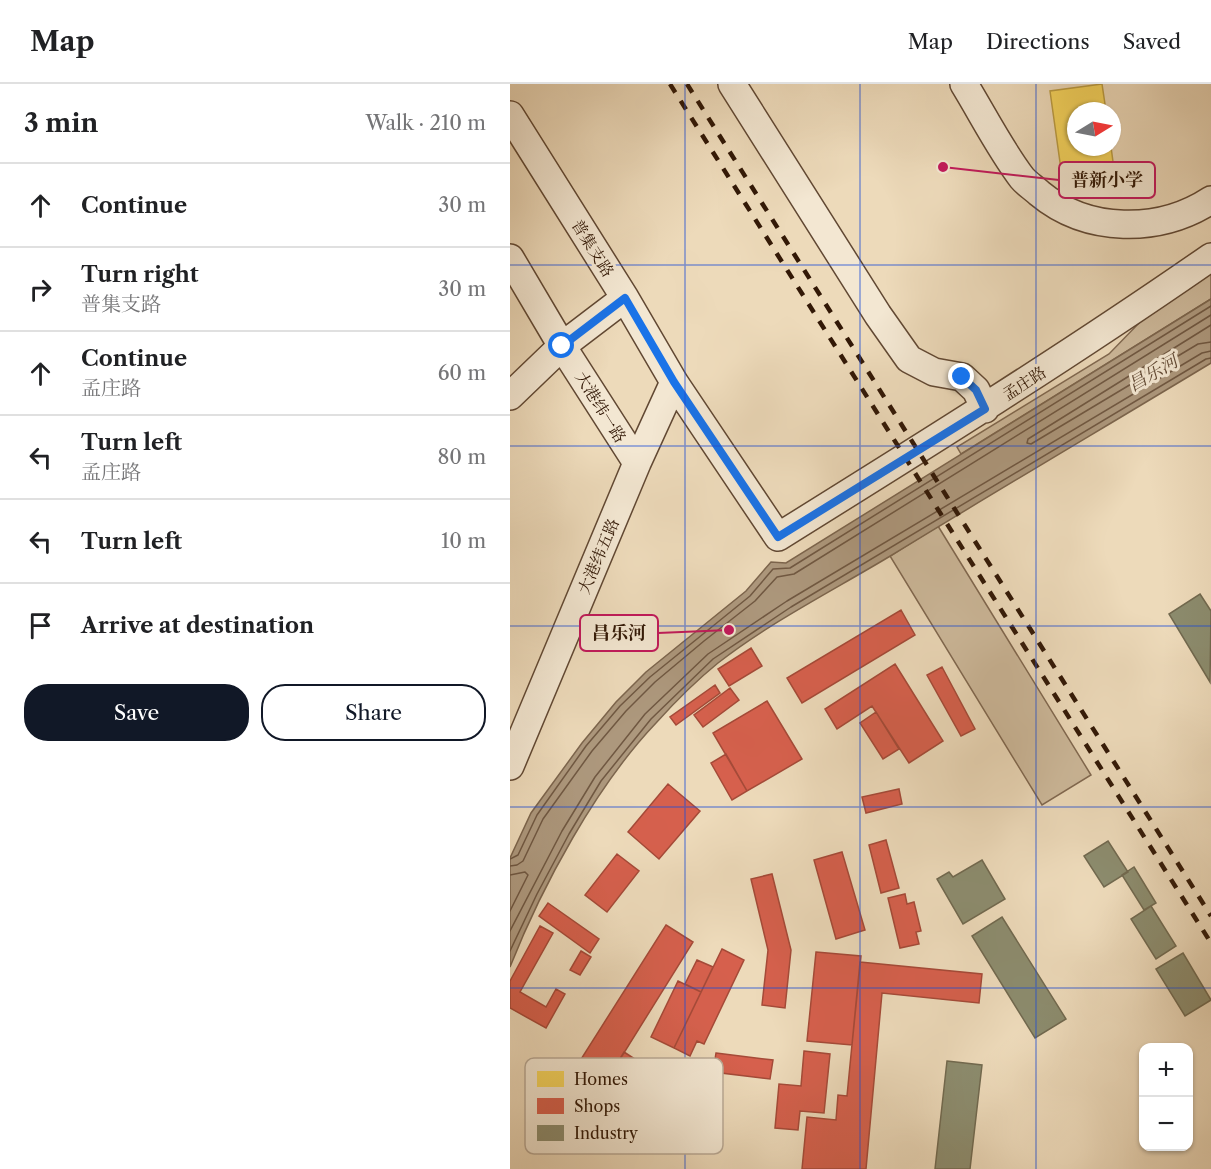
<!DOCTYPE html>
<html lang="en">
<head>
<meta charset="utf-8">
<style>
  :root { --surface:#fff; --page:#f2f2f2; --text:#202124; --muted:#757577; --line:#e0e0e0; --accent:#111827 }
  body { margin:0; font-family:"Libre Caslon Text","Noto Serif SC",serif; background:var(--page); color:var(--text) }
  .controls { position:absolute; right:18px; bottom:18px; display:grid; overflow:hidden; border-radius:12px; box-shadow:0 2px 4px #0004 }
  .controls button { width:54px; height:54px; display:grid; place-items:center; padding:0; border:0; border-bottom:2px solid var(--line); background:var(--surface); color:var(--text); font:30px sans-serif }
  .compass { position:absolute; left:557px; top:18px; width:54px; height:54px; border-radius:50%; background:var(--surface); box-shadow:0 2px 4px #0004; rotate:80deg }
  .stop { position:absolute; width:18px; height:18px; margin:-14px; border:4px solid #1a73e8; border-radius:50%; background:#fff }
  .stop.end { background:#1a73e8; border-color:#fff; box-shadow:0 2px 6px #0008 }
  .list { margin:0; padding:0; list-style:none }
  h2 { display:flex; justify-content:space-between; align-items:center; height:78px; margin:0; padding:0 24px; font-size:26px }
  h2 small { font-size:20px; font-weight:400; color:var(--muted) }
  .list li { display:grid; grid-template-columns:39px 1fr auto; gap:18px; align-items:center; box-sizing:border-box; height:84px; padding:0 24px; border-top:2px solid var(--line) }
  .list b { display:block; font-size:22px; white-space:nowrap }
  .list p { margin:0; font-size:20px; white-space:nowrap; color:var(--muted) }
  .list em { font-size:20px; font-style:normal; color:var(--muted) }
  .actions { display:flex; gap:12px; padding:18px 24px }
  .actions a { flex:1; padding:14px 0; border:2px solid var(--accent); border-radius:24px; text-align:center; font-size:21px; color:var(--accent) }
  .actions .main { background:var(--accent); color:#fff }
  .icon { flex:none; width:33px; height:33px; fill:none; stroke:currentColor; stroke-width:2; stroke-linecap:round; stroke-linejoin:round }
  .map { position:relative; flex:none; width:701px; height:1085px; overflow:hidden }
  header { display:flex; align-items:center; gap:36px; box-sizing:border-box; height:84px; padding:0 30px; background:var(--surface); border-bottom:2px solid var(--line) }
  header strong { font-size:28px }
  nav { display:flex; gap:33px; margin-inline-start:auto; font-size:21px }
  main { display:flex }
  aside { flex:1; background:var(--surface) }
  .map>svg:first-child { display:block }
  .green { fill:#cdb99b; stroke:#806850; stroke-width:1.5 }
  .water { fill:#ad987d; stroke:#7c654d; stroke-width:1.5 }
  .homes { fill:#f6d55c; stroke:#bb9c42; stroke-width:1.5 }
  .shops { fill:#d6604d; stroke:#a54a38; stroke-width:1.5 }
  .industry { fill:#8c8c6e; stroke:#71694f; stroke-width:1.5 }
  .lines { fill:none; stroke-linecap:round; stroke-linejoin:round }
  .shore { stroke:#705842; stroke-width:1.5 }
  .minor-casing { stroke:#614833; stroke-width:30 }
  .minor { stroke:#f3e7d2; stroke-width:27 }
  .rail { stroke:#321806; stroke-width:4.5; stroke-dasharray:10 10; stroke-linecap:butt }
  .route { stroke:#1a73e8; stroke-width:8 }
  .grid { fill:none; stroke:#1d4ed8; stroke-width:1.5; stroke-opacity:0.55 }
  .labels { text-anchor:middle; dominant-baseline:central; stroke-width:6; stroke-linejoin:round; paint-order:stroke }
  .street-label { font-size:16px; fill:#321806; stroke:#f3e7d2 }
  .water-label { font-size:18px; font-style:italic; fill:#634b36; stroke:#f3e7d2 }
  .key { fill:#f3e7d2; stroke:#b9a995; stroke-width:1.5 }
  .key-label { font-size:16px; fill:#321806 }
  .leader { fill:none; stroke:#c2185b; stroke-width:2 }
  .callout-dot { fill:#c2185b; stroke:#f3e7d2; stroke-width:2 }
  .callout { fill:#f3e7d2; stroke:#c2185b; stroke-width:2 }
  .callout-label { font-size:18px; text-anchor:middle; font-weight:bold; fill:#321806 }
</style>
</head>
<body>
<header>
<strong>Map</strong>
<nav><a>Map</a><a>Directions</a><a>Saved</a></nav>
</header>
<main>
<aside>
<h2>3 min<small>Walk · 210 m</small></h2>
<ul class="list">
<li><svg class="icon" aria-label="ahead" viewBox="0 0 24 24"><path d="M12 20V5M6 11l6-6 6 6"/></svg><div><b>Continue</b></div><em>30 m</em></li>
<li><svg class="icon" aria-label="right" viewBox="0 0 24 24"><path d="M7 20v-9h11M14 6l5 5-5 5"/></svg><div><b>Turn right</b><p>普集支路</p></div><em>30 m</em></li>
<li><svg class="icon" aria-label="ahead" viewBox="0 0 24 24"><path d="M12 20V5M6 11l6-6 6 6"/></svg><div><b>Continue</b><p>孟庄路</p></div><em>60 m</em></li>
<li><svg class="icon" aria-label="left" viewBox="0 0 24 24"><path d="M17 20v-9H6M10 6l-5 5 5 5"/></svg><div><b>Turn left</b><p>孟庄路</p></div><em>80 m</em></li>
<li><svg class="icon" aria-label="left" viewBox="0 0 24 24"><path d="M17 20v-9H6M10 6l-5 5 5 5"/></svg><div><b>Turn left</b></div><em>10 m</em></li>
<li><svg class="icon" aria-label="arrive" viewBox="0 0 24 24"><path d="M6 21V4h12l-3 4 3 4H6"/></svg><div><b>Arrive at destination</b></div></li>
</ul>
<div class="actions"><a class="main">Save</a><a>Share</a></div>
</aside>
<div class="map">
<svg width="701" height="1085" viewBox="0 0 701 1085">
  <rect width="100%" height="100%" fill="#eddaba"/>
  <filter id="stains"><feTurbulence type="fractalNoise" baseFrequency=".00333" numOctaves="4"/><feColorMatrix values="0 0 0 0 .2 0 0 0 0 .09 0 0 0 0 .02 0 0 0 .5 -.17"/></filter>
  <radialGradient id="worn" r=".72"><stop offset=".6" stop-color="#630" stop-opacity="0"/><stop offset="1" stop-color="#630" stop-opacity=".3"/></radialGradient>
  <path class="green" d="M701,186V215L451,370L447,363L599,270L630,238Z
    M428,442L581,691L532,721L380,472Z"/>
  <path class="water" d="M701,215V279C595,343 488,406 382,471C324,506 262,537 208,579C187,596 164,619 146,639C86,702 32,802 0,883V774L21,729L72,659L106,618L136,588L236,507L261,478L276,479Z"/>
  <path class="homes" d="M592,0L596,27H566V63H601L607,107L555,114L540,7Z"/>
  <path class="shops" d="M391,526L405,551L292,619L277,594Z
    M241,564L252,582L219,602L208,585Z
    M385,580L433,657L399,679L362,622L327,645L315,625Z
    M432,583L465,645L451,652L417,591Z
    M205,601L210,609L166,641L160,633Z
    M220,604L229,616L193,643L184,631Z
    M257,617L292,675L237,707L203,649Z
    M366,628L389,665L373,675L350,639Z
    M216,670L237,707L222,716L201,679Z
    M158,700L190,727L149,775L118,748Z
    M389,705L392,720L356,729L352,713Z
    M376,756L389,804L371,809L359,761Z
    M332,768L355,846L326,855L304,776Z
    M107,770L129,787L97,828L75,811Z
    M262,790L281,866L275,924L252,921L258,866L241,795Z
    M395,810L397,820L404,818L411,847L406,848L409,860L390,864L378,814Z
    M38,819L89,855L80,869L29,832Z
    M156,841L183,858L89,1009L61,991Z
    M30,842L43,849L10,908L36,923L46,905L55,910L36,944L0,924V897Z
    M212,865L234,876L194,960L187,957L180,972L164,964Z
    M71,867L81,873L70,891L60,886Z
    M306,868L351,872L342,961L297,957Z
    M187,876L203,883L191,908L175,900Z
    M350,878L472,890L469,919L372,909L356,1085H292L297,1033L326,1036L328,1011L337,1012Z
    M168,897L191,908L164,964L141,953Z
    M294,967L320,970L314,1029L290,1027L288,1046L265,1044L269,1000L291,1002Z
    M114,968L134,981L108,1022L89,1009Z
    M206,969L263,976L260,995L203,988Z"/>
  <path class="industry" d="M690,510L701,527L700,598L659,530Z
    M598,757L618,788L594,803L574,772Z
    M472,776L495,815L453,840L427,795L439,788L443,793Z
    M624,783L646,819L634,826L612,791Z
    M641,822L666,862L646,875L621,835Z
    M492,833L556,935L525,954L462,852Z
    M673,869L701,916L675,932L646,885Z
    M437,977L472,981L460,1085H425Z"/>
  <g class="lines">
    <path class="shore" d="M701,241L518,355L517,359L521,360L688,260L701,258
      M0,775L8,771L27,731L76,662L110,622L140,593L240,512L263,485L280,484L701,222
      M0,782L7,781L13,777L33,735L82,667L116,627L145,598L194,557L245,517L267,493L284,490L701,231
      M0,791L15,788L18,791L0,827
      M0,847L52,747L85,693L135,630L198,570L277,517L692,269L701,267
      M0,867L27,810L59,750L91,697L141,635L203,575L281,523L696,275L701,274"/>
    <g class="minor-casing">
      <path id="minor" d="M222,0L368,231L399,275L424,288L452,293L466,306L475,325
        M454,0C473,31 490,65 512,94C517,100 524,104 529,109C577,149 649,150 701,116
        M0,31L115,214L164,298L268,453C414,362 560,271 701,173
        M0,174L52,262L127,379
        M0,312L52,262L115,214
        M0,682L127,379L164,298"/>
    </g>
    <use href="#minor" class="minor"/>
    <path class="rail" d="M160,0L701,859
      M177,0L701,832"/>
  </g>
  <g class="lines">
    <path class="route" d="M52,262L115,214L164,298L268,453L475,325L466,306L452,293"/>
  </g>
  <path class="grid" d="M175,0V1085M350,0V1085M526,0V1085M0,181H701M0,362H701M0,542H701M0,723H701M0,904H701"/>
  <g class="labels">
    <g class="street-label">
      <text transform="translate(83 164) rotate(58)">普集支路</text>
      <text transform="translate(514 299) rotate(-33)">孟庄路</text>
      <text transform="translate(91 323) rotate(58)">大港纬一路</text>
      <text transform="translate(88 472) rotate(-67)">大港纬五路</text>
    </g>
    <g class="water-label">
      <text transform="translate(643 289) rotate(-30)">昌乐河</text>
    </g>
  </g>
  <rect x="15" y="974" width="198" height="96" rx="9" class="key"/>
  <rect x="27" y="987" width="27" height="16" fill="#f6d55c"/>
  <rect x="27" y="1014" width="27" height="16" fill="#d6604d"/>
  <rect x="27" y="1041" width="27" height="16" fill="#8c8c6e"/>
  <g class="key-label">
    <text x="64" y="1001">Homes</text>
    <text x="64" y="1028">Shops</text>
    <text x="64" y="1055">Industry</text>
  </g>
  <path class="leader" d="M433 83L549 96M219 546L148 549"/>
  <g class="callout-dot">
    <circle cx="433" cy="83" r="6"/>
    <circle cx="219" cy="546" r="6"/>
  </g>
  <g class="callout">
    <rect x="549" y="78" width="96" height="36" rx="6"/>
    <rect x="70" y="531" width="78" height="36" rx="6"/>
  </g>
  <g class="callout-label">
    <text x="597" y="102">普新小学</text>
    <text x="109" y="555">昌乐河</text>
  </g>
  <rect width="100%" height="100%" filter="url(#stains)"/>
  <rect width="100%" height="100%" fill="url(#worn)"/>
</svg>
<div class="controls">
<button>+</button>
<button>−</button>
</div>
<svg class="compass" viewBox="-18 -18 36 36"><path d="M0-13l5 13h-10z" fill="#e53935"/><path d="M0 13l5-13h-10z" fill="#757577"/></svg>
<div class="stop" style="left:52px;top:262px"></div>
<div class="stop end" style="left:452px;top:293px"></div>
</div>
</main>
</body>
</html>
